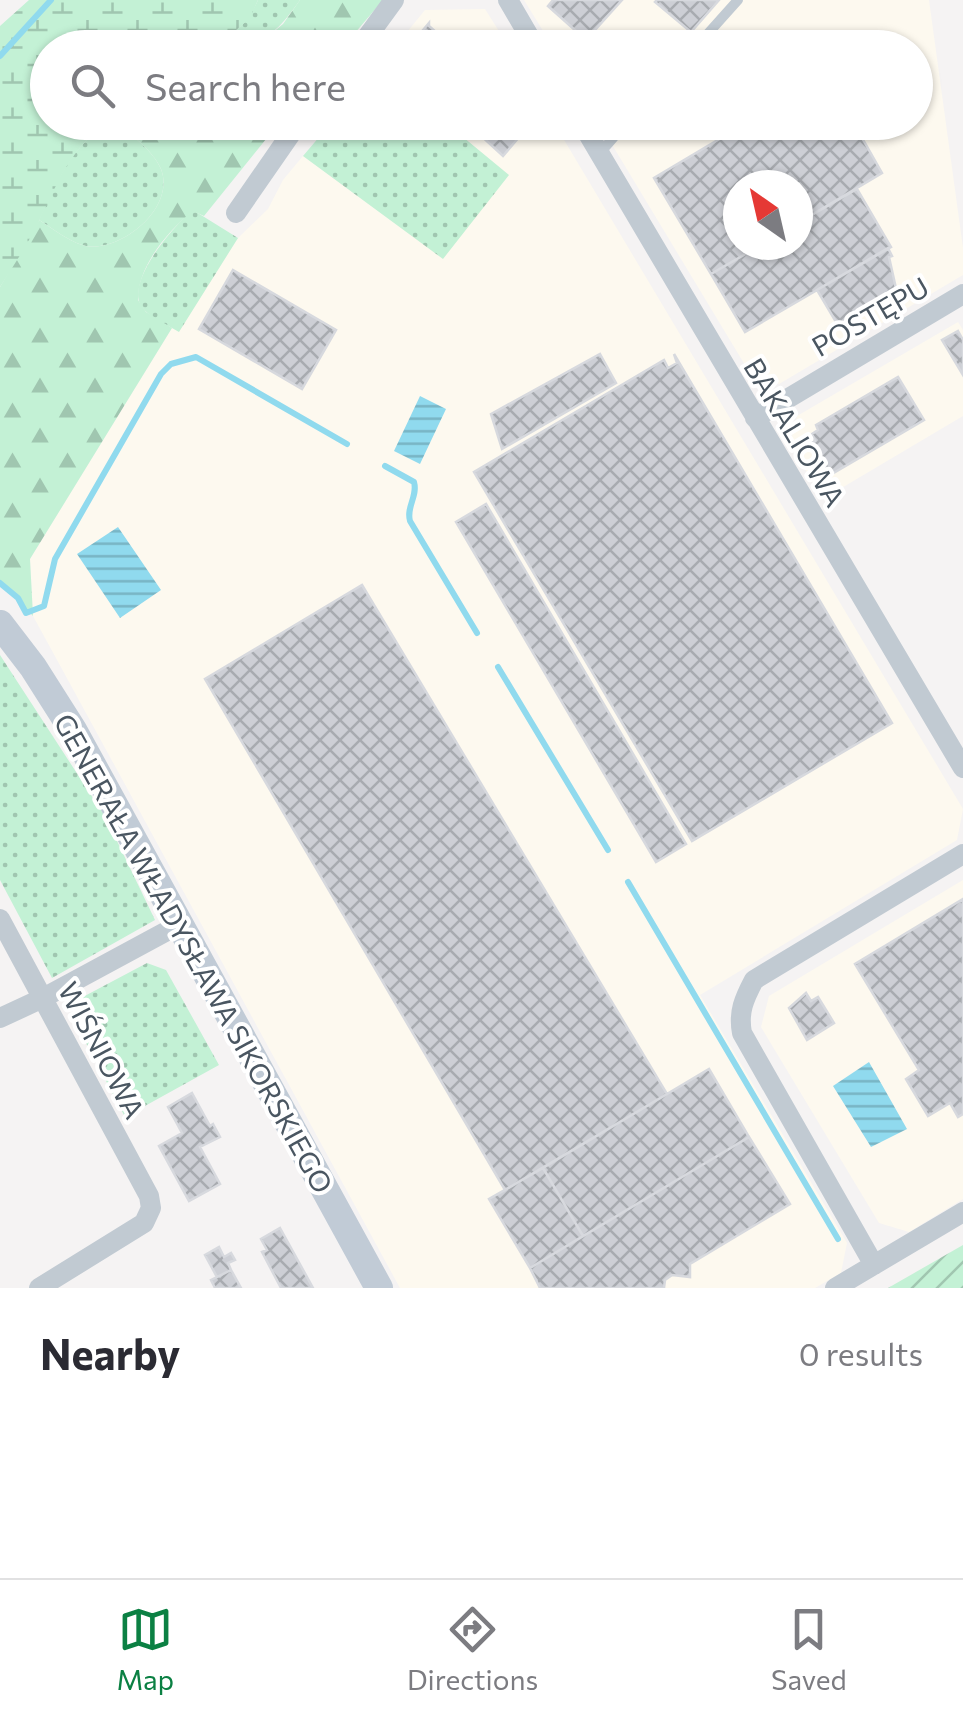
<!DOCTYPE html>
<html lang="en">
<head>
<meta charset="utf-8">
<style>
  :root { --surface:#fff; --page:#f7f7f7; --text:#2b2b33; --muted:#7c7c81; --line:#e1e1e2; --accent:#0b8043 }
  body { margin:0; font-family:Commissioner,sans-serif; background:var(--page); color:var(--text) }
  .compass { position:absolute; left:723px; top:170px; width:90px; height:90px; border-radius:50%; background:var(--surface); box-shadow:0 2px 8px #0004; rotate:326deg }
  .list { margin:0; padding:0; list-style:none }
  h2 { display:flex; justify-content:space-between; align-items:center; height:130px; margin:0; padding:0 40px; font-size:42px }
  h2 small { font-size:32px; font-weight:400; color:var(--muted) }
  .icon { flex:none; width:55px; height:55px; fill:none; stroke:currentColor; stroke-width:2; stroke-linecap:round; stroke-linejoin:round }
  .map { position:relative; flex:none; width:963px; height:1288px; overflow:hidden }
  .search { position:absolute; background:var(--surface); box-shadow:0 2px 8px #0004; left:30px; right:30px; top:30px; height:110px; display:flex; align-items:center; gap:25px; box-sizing:border-box; padding:0 35px; border-radius:55px; color:var(--muted); font-size:38px }
  .sheet { height:290px; background:var(--surface) }
  nav { display:flex; justify-content:space-around; align-items:center; box-sizing:border-box; height:140px; border-top:2px solid var(--line); background:var(--surface); font-size:28px; color:var(--muted) }
  nav a { display:grid; justify-items:center; gap:5px }
  nav .on { color:var(--accent) }
  .map>svg:first-child { display:block }
  .commercial { fill:#fdf9ef; fill-rule:evenodd }
  .grass { fill:url(#grass-dots) }
  .forest { fill:url(#forest-firs) }
  .wetland { fill:url(#wetland-marsh) }
  .garden { fill:url(#garden-furrows) }
  .water { fill:url(#water-rules) }
  .lines { fill:none; stroke-linecap:round; stroke-linejoin:round }
  .stream { stroke:#90daee; stroke-width:6 }
  .building { fill:url(#building-cross-hatch); stroke:#d7d9de; stroke-width:2.5 }
  .service { stroke:#c1cad2; stroke-width:10 }
  .minor { stroke:#c1cad2; stroke-width:20 }
  .secondary { stroke:#c1cbd6; stroke-width:28 }
  .labels { text-anchor:middle; dominant-baseline:central; stroke-width:8; stroke-linejoin:round; paint-order:stroke }
  .street-label { font-size:28px; fill:#4a5661; stroke:#fff }
</style>
</head>
<body>
<div class="map">
<svg width="963" height="1288" viewBox="0 0 963 1288">
  <defs>
    <pattern id="grass-dots" width="8" height="8" patternUnits="userSpaceOnUse" patternTransform="scale(2.5)"><rect width="8" height="8" fill="#c3f1d5"/><path d="M2 2h.1M6 6h.1" fill="none" stroke="#a0c6b0" stroke-width="1.8" stroke-linecap="round"/></pattern>
    <pattern id="forest-firs" width="22" height="20" patternUnits="userSpaceOnUse" patternTransform="scale(2.5)"><rect width="22" height="20" fill="#c3f1d5"/><path d="M5 1l3.5 6h-7zM16 11l3.5 6h-7z" fill="#a0c6b0"/></pattern>
    <pattern id="wetland-marsh" width="20" height="14" patternUnits="userSpaceOnUse" patternTransform="scale(2.5)"><rect width="20" height="14" fill="#c3f1d5"/><path d="M1 5h8M5 5V1M11 12h8M15 12V8" fill="none" stroke="#a0c6b0"/></pattern>
    <pattern id="garden-furrows" width="10" height="10" patternUnits="userSpaceOnUse" patternTransform="scale(2.5)"><rect width="10" height="10" fill="#c3f1d5"/><path d="M-1 1l2-2M0 10L10 0M9 11l2-2" fill="none" stroke="#a0c6b0"/></pattern>
    <pattern id="water-rules" width="6" height="5" patternUnits="userSpaceOnUse" patternTransform="scale(2.5)"><rect width="6" height="5" fill="#90daee"/><path d="M0 2.5h6" fill="none" stroke="#78b4c4"/></pattern>
    <pattern id="building-cross-hatch" width="8" height="8" patternUnits="userSpaceOnUse" patternTransform="scale(2.5)"><rect width="8" height="8" fill="#cdcfd5"/><path d="M0 0l8 8M0 8l8-8" fill="none" stroke="#a8abb0"/></pattern>
  </defs>
  <rect width="100%" height="100%" fill="#f5f3f3"/>
  <path class="commercial" d="M524,0H929L963,248V275L779,384L751,375L599,123L916,122V48L553,47ZM738,185H798V245H738Z
    M485,9L509,47L394,48L425,10Z
    M446,123H554L963,809L957,840L700,995L847,1243L841,1273L815,1288H400L33,616L30,559L172,328L179,331L238,238L268,209L283,180L303,156L443,258L508,175Z
    M958,322L963,330V416L823,499L790,444L797,416Z
    M963,880V1199L909,1232L879,1223L761,1027L769,996Z"/>
  <path class="grass" d="M258,0H300C259,59 242,47 177,48C217,33 236,47 258,0Z
    M107,123H120C133,138 153,150 161,169C176,208 121,252 86,246C71,243 52,228 39,220C58,180 69,150 107,123Z
    M331,123H446L509,175L443,259L303,156Z
    M193,210L238,238L179,332C166,324 147,317 140,304C128,279 174,225 193,210Z
    M0,655L106,818L155,920L52,978L0,880Z
    M147,963L166,970L219,1065L125,1117L75,1022L79,999Z"/>
  <path class="forest" d="M300,0H383L343,47L254,48L283,24Z
    M120,123H279L204,216L193,211C168,230 137,268 138,300L146,312L172,328L30,559L33,616L0,583V287L39,220C52,228 71,243 86,246C121,252 176,208 161,169C153,150 133,138 120,123Z"/>
  <path class="wetland" d="M29,0H258L250,18L227,38L177,47L48,48V122L107,123C62,155 55,194 29,240C20,256 10,271 0,287V26Z"/>
  <path class="garden" d="M963,1245V1288H888Z"/>
  <path class="water" d="M420,396L446,409L420,464L394,451Z
    M118,527L161,590L120,618L77,554Z
    M869,1062L907,1129L871,1147L833,1086Z"/>
  <g class="lines">
    <path class="stream" d="M0,56L51,0
      M385,466L414,482C418,496 406,507 410,521L477,633
      M0,583L18,598L26,613L44,606L55,559L161,374L171,364L196,357L347,444
      M498,667L608,850
      M628,882L838,1239"/>
  </g>
  <path class="building" d="M553,0H622L586,40L548,6Z
    M657,0H719L691,32L655,2Z
    M429,23V26L454,48H408Z
    M466,122H531V123L503,156Z
    M748,122H853L882,173L798,223V185H738V245H761L711,274L654,178Z
    M857,189L891,247L745,332L711,274L761,245H798V223Z
    M888,248L892,256L889,257L897,293L839,327L817,290Z
    M233,270L336,330L302,389L199,329Z
    M958,331L963,340V375L942,340Z
    M600,354L616,383L502,449L491,414Z
    M674,354L892,723L692,841L474,472L664,360L668,368L677,363Z
    M898,377L924,420L830,475L811,443L815,441L812,434L818,430L816,425Z
    M486,504L686,844L656,862L456,522Z
    M362,585L667,1094L505,1190L205,679Z
    M963,899V1114L958,1117L950,1103L928,1116L906,1079L919,1070L855,964Z
    M806,993L811,1001L818,997L834,1023L807,1040L789,1008Z
    M709,1069L749,1137L583,1236L543,1168Z
    M192,1093L210,1126L213,1124L220,1137L200,1147L220,1184L189,1201L159,1146L182,1133L168,1107Z
    M749,1137L790,1204L690,1264V1277L672,1275L665,1280L664,1288H540L530,1268Z
    M543,1168L583,1236L530,1268L489,1199Z
    M280,1228L313,1288H281L262,1252L267,1250L261,1239Z
    M219,1247L224,1257L231,1253L235,1260L228,1263L231,1270L217,1277L205,1255Z
    M231,1270L241,1288H215L211,1280Z"/>
  <g class="lines">
    <path class="service" d="M695,48L738,0
      M600,153L627,122"/>
    <path class="minor" d="M508,0L536,48
      M359,48L394,0
      M581,122L963,768
      M236,213L299,122
      M755,418L963,294
      M0,919L149,1196L151,1208L144,1223L39,1288
      M0,1018L43,998L180,924
      M874,1265L742,1033C738,1012 744,999 754,980L963,854
      M835,1288L963,1212"/>
    <path class="secondary" d="M0,624L33,667L73,730L379,1288"/>
  </g>
  <g class="labels">
    <g class="street-label">
      <text transform="translate(870 316) rotate(-30)">POSTĘPU</text>
      <text transform="translate(795 432) rotate(59)">BAKALIOWA</text>
      <text transform="translate(194 953) rotate(61)">GENERAŁA WŁADYSŁAWA SIKORSKIEGO</text>
      <text transform="translate(102 1050) rotate(62)">WIŚNIOWA</text>
    </g>
  </g>
</svg>
<svg class="compass" viewBox="-18 -18 36 36"><path d="M0-13l5 13h-10z" fill="#e53935"/><path d="M0 13l5-13h-10z" fill="#7c7c81"/></svg>
<div class="search"><svg class="icon" aria-label="search" viewBox="0 0 24 24"><circle cx="10" cy="10" r="6"/><path d="M15 15l6 6"/></svg>Search here</div>
</div>
<section class="sheet">
<h2>Nearby<small>0 results</small></h2>
<ul class="list">
</ul>
</section>
<nav>
<a class="on"><svg class="icon" aria-label="map" viewBox="0 0 24 24"><path d="M3 6l6-2 6 2 6-2v14l-6 2-6-2-6 2zM9 4v14M15 6v14"/></svg>Map</a>
<a><svg class="icon" aria-label="directions" viewBox="0 0 24 24"><path d="M12 3l9 9-9 9-9-9zM9 14v-3h6M13 9l2 2-2 2"/></svg>Directions</a>
<a><svg class="icon" aria-label="saved" viewBox="0 0 24 24"><path d="M7 4h10v16l-5-4-5 4z"/></svg>Saved</a>
</nav>
</body>
</html>
